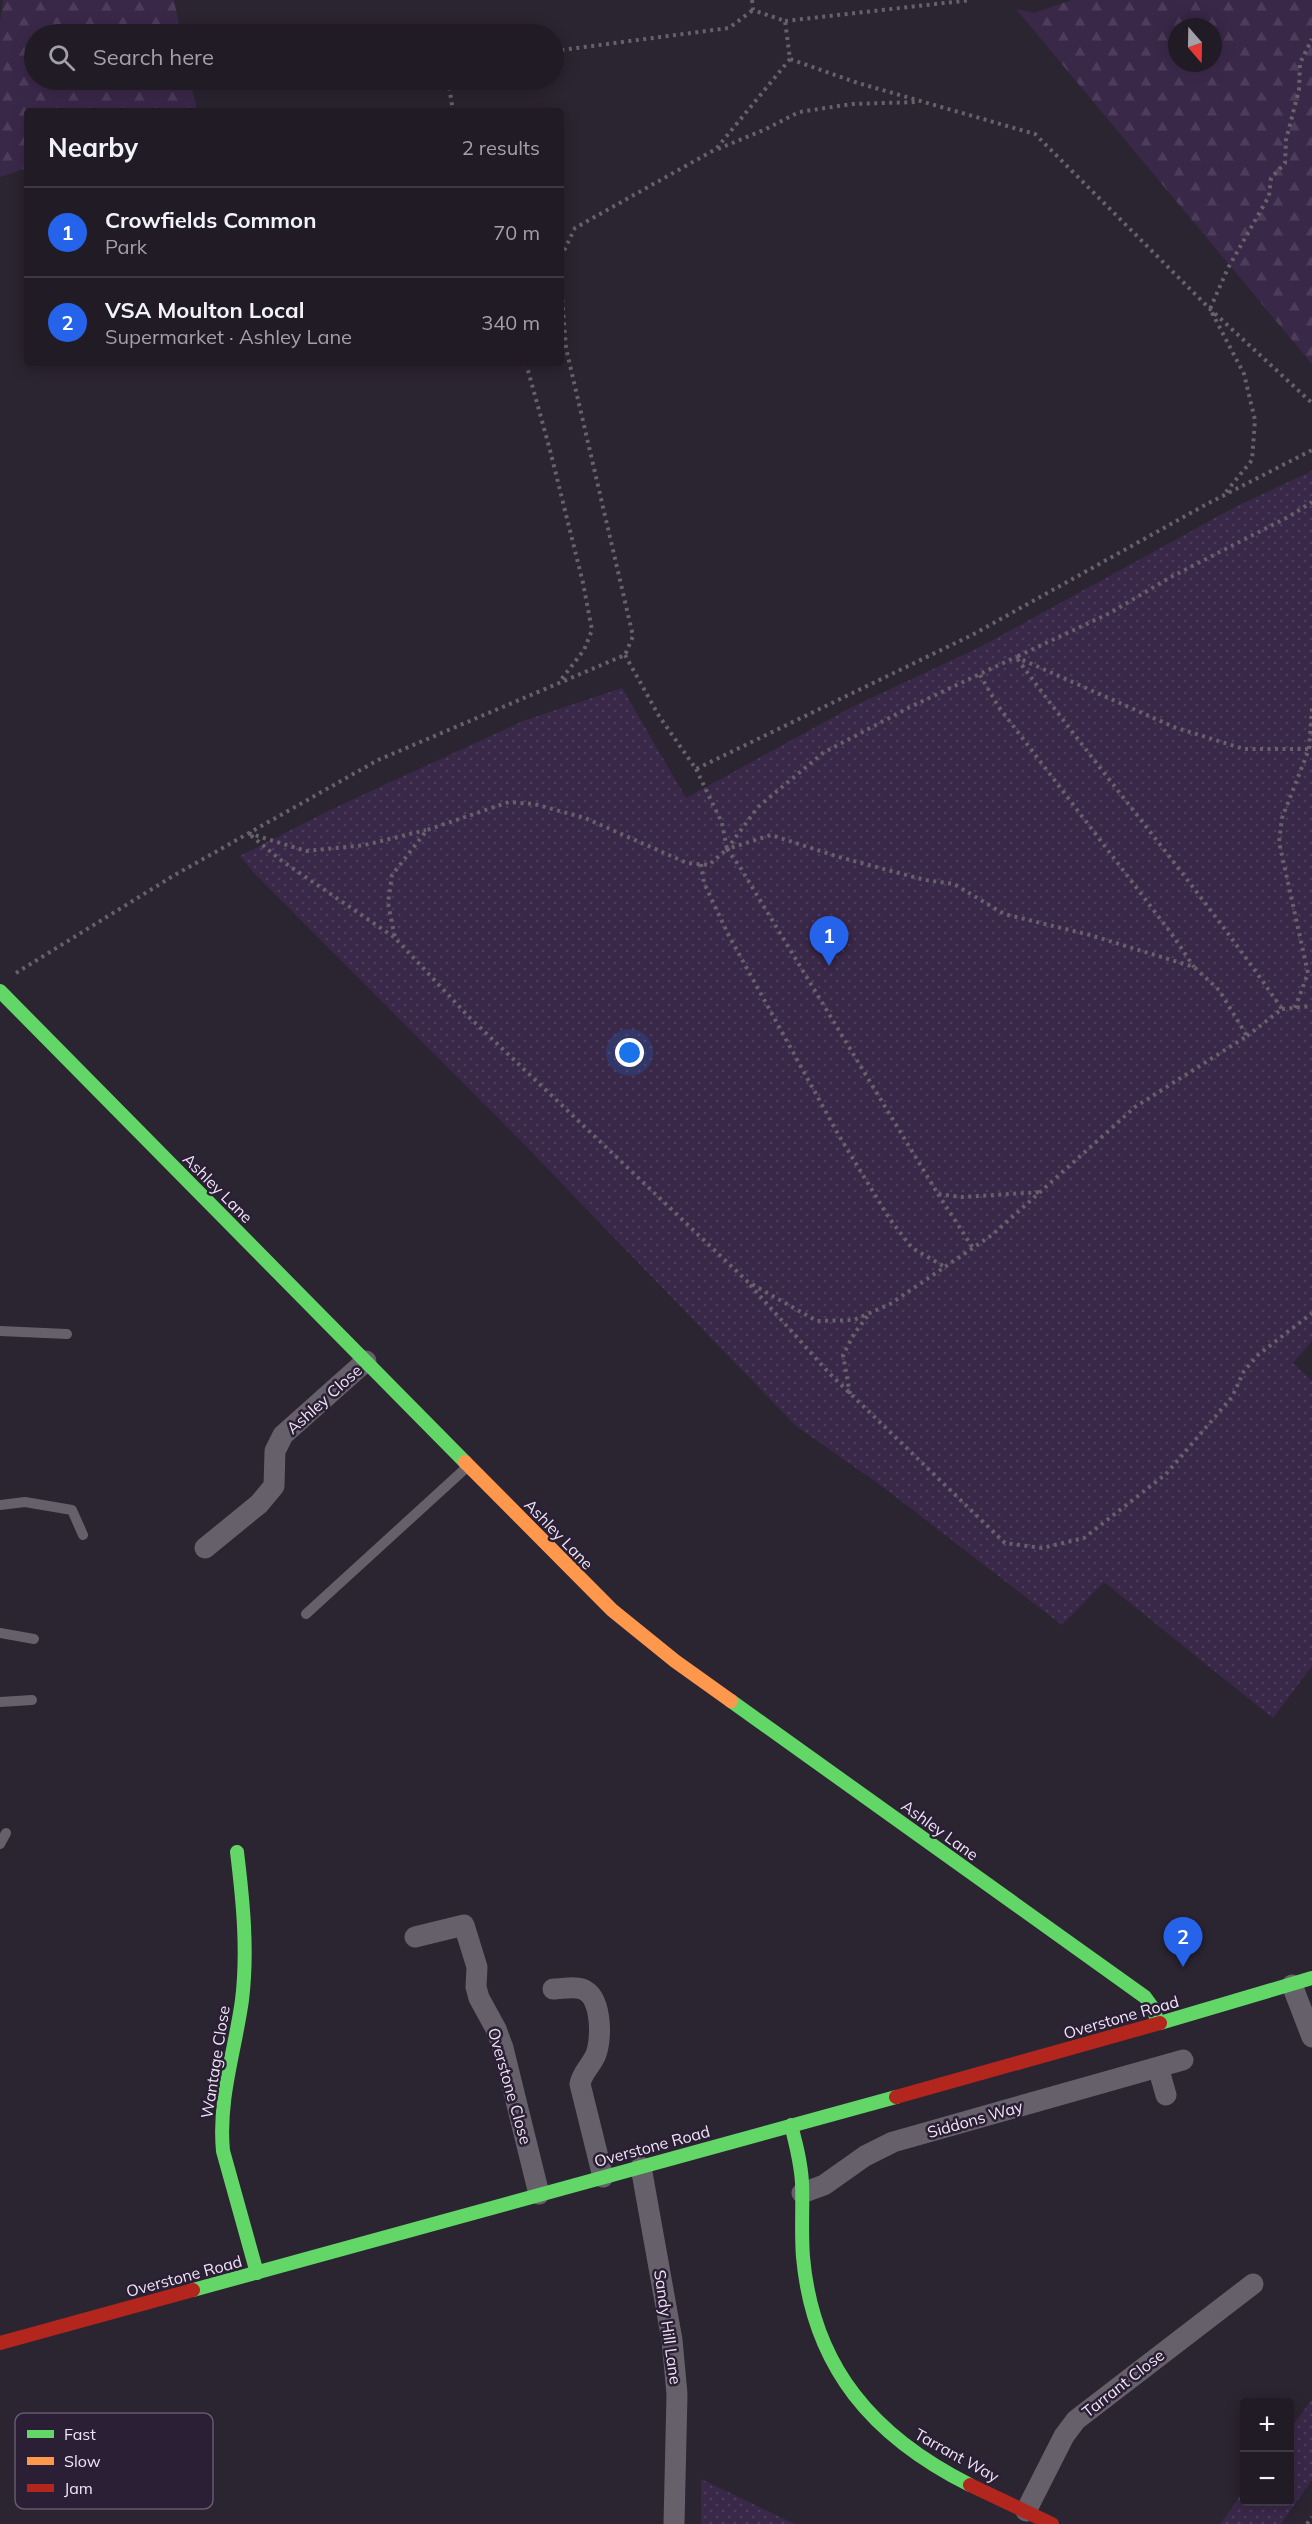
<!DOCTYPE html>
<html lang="en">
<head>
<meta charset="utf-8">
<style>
  :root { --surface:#201b25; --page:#28242d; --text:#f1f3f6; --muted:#a2a1a7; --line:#3d3942; --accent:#2563eb }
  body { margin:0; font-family:Mulish,sans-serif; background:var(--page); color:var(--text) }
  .controls { position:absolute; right:18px; bottom:18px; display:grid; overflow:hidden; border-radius:6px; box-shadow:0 3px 15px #0003 }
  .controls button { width:54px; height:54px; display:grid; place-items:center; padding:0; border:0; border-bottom:2px solid var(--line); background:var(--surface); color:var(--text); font:30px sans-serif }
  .compass { position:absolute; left:1168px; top:18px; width:54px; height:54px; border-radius:50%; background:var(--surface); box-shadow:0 3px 15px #0003; rotate:160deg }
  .you { position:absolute; left:630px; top:1053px; width:21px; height:21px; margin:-15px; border:4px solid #fff; border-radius:50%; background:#1a73e8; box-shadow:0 0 0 9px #1a73e833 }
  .badge { display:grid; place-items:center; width:39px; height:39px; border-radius:50%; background:var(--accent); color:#fff; font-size:20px; font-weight:700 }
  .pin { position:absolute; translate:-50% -50px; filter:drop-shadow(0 2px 3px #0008) }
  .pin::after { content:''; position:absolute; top:32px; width:21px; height:18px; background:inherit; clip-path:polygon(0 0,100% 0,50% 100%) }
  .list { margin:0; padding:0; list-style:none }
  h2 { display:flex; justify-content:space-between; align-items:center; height:78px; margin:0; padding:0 24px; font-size:26px }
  h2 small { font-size:20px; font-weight:400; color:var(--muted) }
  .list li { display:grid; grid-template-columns:39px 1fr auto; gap:18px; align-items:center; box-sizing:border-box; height:90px; padding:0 24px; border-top:2px solid var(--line) }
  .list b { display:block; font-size:22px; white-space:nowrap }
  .list p { margin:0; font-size:20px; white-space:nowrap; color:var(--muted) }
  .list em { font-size:20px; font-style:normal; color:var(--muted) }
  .icon { flex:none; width:33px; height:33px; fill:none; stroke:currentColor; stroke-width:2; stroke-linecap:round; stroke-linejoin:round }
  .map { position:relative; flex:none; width:1312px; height:2524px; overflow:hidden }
  .search { position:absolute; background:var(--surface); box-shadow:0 3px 15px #0003; left:24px; top:24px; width:540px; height:66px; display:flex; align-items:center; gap:15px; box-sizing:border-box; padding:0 21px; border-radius:33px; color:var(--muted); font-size:22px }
  .panel { position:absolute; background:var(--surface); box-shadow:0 3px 15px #0003; left:24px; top:108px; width:540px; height:258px; border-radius:6px }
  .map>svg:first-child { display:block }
  .green { fill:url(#green-dots) }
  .forest { fill:url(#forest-firs); fill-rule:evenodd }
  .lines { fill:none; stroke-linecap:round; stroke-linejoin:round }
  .path { stroke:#66616a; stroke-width:4; stroke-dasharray:3 4.5; stroke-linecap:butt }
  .lane { stroke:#65606a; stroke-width:10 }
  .street { stroke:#65606a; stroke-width:21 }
  .fast { stroke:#63d668; stroke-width:14 }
  .slow { stroke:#ff974d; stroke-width:14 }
  .jam { stroke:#b3261e; stroke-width:14 }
  .labels { text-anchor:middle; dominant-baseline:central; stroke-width:5; stroke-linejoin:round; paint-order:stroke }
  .street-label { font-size:16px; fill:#ede5f4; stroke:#2b1f36 }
  .key { fill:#2b1f36; stroke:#655a6f; stroke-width:1.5 }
  .key-label { font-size:16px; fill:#ede5f4 }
</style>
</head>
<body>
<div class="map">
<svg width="1312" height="2524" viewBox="0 0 1312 2524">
  <defs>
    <pattern id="green-dots" width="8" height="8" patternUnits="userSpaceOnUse" patternTransform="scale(1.5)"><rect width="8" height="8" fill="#3a2849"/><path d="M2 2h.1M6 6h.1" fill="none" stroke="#4d3d5b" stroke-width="1.8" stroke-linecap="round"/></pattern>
    <pattern id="forest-firs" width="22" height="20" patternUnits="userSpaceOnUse" patternTransform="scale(1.5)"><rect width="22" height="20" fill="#3a2849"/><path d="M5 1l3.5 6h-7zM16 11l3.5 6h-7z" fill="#4d3d5b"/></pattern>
  </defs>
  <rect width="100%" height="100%" fill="#2b2431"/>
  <path class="green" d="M1312,471V1341L1293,1363L1312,1381V1666L1273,1718L1104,1582L1062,1625L883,1487L796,1426L516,1136L254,873L240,856L330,810L523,721L622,688L686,798L852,707L980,647L1237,506Z
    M1312,2399V2480L1281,2524H1220L1244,2491V2502H1290V2430Z
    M701,2479L795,2524H701Z"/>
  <path class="forest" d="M3,0H174L181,34H34V80H190L197,110L27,111V168L0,177V23Z
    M1072,0H1312V364L1016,9L1034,13ZM1177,27H1213V63H1177Z"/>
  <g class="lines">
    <path class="path" d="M752,0L753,10L785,21L790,59L858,83L1035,134L1210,309L1312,403
      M785,21L971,0
      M554,51L729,28L753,10
      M448,80L453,111
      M718,149L766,129L799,112L852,104L918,102
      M561,257L575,228L716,149L790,59
      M526,363L550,450L583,583L592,630L584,650L560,681
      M1226,492L1252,460L1255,420L1244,374L1210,309L1228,268L1269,196L1271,178L1285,163L1286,140L1299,90L1300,63L1312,39
      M625,655L659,716L696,769L972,635L1205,505L1312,450
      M980,675L998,706L1171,933L1194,967
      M696,769L722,823L727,849L709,865L687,863L585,818L534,804L509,802L427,830L392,875L388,903L395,938L469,1017L748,1282L817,1321L854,1320L890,1304L992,1235L1135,1107L1247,1036L1219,990L1194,967L1090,935L1004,914L954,884L925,880L839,857L771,835L727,849L758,807L823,753L908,708L1016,657L1174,727L1244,749H1312
      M727,849L740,867L938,1194L962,1197L1042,1192
      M701,864L704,883L728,934L838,1134L889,1218L912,1248L945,1267
      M394,937L282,861L248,833L306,851L365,845L426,830
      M16,973L173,876L378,760L625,655L633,636L566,348L561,283
      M1295,1008L1308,973L1279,842L1282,818L1309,749L1312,708
      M1282,1009L1312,1006
      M1247,1036L1282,1009C1199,888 1103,776 1016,657L1110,613L1169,578L1290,516L1312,502
      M938,1194L973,1248
      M750,1285L830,1374L1005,1543L1042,1548L1084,1538L1166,1474L1232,1397L1244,1371L1258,1355L1312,1313
      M850,1394L843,1355L854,1334L869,1314
      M1307,2524L1312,2517"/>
    <path class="lane" d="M0,1331L67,1334
      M0,1505L25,1502L72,1510L83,1535
      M306,1614L467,1467
      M0,1633L34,1639
      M0,1702L32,1700
      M0,1844L6,1833"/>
    <path class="street" d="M205,1548L259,1504L274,1486L275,1451L283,1435L366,1361
      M415,1937L464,1925L477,1967L476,1987L479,1998L496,2029L503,2048L539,2194
      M1292,1985L1312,2037
      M553,1989C562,1989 573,1986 582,1989C602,1996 602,2038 596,2054C592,2065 582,2072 580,2084L603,2177
      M1158,2067L1166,2095
      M641,2167L672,2340L677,2394L674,2524
      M802,2193L824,2185L865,2156L893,2142L1183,2060
      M1026,2511L1064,2436L1076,2420L1253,2284"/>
    <path class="fast" d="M0,991L465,1462
      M731,1701L1145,1997L1153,2008L1158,2023
      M237,1852C243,1901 248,1951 242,2000C235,2051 218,2099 223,2151L257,2273
      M1160,2023L1312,1978
      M791,2125C796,2144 801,2163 802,2183C803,2208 801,2232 803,2257C813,2368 874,2437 970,2485
      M193,2290L896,2097"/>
    <path class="slow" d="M465,1462L612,1610L675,1661L731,1701"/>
    <path class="jam" d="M896,2097L1160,2023
      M0,2343L193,2290
      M970,2485L1052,2524"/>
  </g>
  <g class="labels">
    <g class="street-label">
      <text transform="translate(218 1188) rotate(45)">Ashley Lane</text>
      <text transform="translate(324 1399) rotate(-42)">Ashley Close</text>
      <text transform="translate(559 1534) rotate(46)">Ashley Lane</text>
      <text transform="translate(940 1830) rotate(36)">Ashley Lane</text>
      <text transform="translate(1121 2017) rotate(-16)">Overstone Road</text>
      <text transform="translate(215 2062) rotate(-81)">Wantage Close</text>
      <text transform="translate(510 2086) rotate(74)">Overstone Close</text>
      <text transform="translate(975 2119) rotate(-16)">Siddons Way</text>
      <text transform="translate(652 2146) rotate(-15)">Overstone Road</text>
      <text transform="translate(184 2276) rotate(-15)">Overstone Road</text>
      <text transform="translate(668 2327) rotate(82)">Sandy Hill Lane</text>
      <text transform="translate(1123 2383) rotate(-38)">Tarrant Close</text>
      <text transform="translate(957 2455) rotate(29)">Tarrant Way</text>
    </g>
  </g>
  <rect x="15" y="2413" width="198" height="96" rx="9" class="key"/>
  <rect x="27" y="2430" width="27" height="8" fill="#63d668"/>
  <rect x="27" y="2457" width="27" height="8" fill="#ff974d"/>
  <rect x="27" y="2484" width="27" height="8" fill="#b3261e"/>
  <g class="key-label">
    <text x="64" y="2440">Fast</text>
    <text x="64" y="2467">Slow</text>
    <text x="64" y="2494">Jam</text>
  </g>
</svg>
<div class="controls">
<button>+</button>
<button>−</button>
</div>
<svg class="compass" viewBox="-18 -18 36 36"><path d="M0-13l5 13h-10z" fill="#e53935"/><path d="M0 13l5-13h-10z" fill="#a2a1a7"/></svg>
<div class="you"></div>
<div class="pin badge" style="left:829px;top:966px">1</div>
<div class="pin badge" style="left:1183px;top:1967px">2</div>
<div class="search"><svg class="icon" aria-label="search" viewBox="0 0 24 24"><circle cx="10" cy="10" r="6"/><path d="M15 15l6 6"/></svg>Search here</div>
<section class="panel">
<h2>Nearby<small>2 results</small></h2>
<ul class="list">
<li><span class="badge">1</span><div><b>Crowfields Common</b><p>Park</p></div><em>70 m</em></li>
<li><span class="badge">2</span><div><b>VSA Moulton Local</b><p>Supermarket · Ashley Lane</p></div><em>340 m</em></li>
</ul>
</section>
</div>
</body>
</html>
